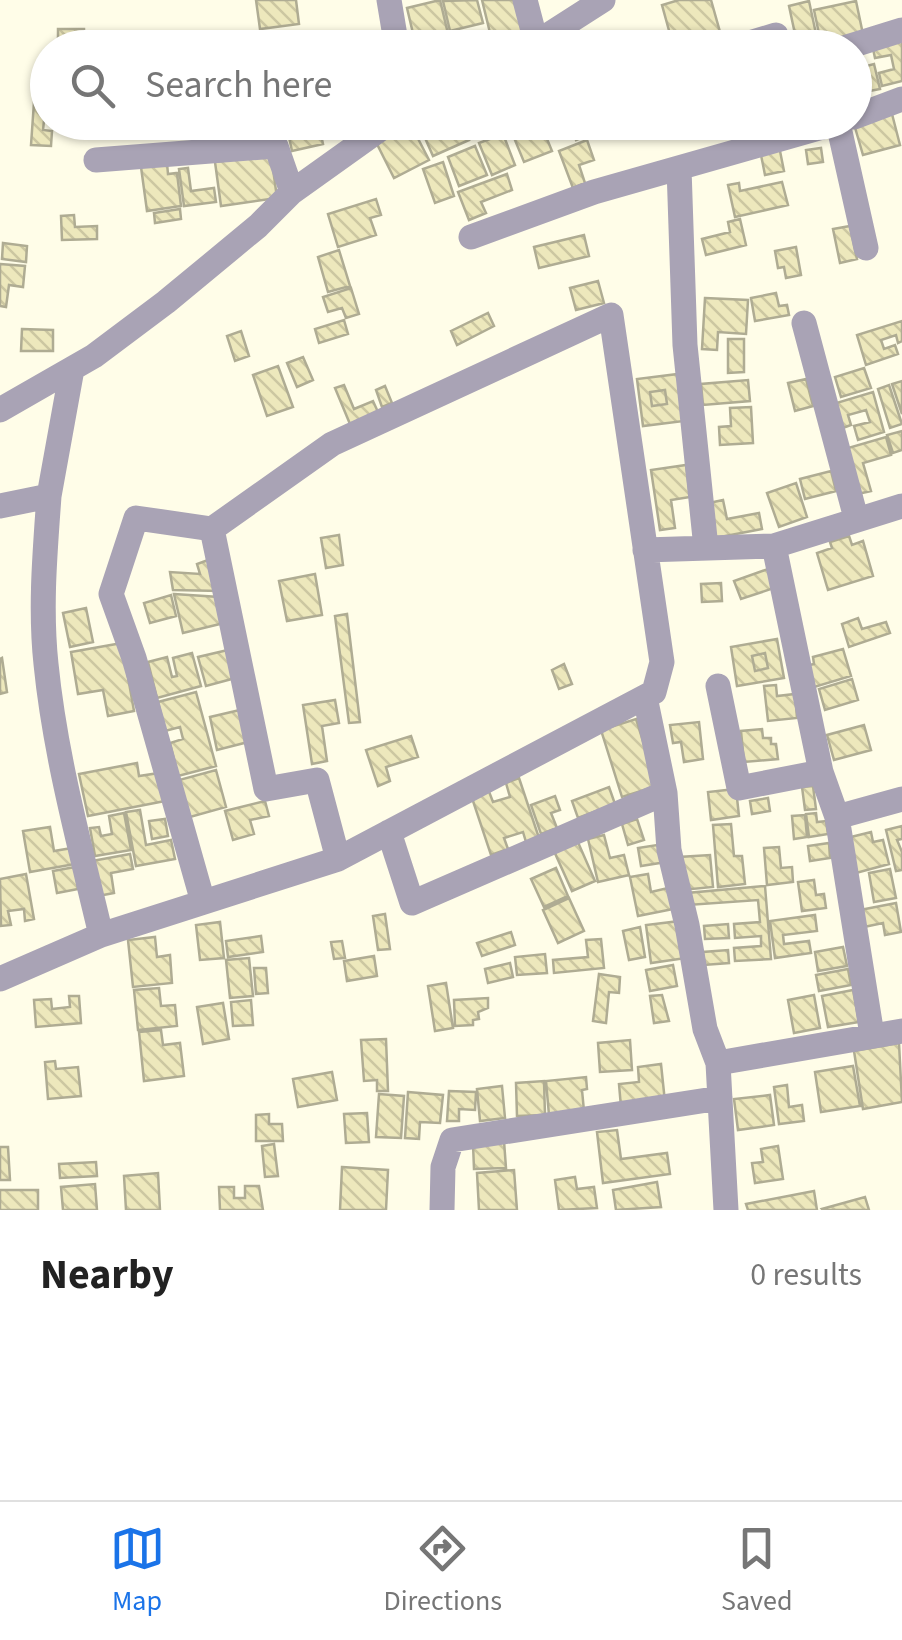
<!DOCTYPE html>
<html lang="en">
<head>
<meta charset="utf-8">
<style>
  :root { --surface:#fff; --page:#f2f2f2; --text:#222; --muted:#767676; --line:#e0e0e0; --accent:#1a73e8 }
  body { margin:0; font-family:"Source Sans 3",sans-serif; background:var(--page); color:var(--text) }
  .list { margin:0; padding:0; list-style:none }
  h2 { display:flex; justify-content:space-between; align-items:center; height:130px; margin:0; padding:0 40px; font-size:42px }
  h2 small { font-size:32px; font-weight:400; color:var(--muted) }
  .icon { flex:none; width:55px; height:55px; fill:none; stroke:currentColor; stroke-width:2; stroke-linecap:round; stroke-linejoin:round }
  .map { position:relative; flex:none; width:902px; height:1210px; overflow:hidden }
  .search { position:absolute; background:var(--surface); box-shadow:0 2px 8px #0004; left:30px; right:30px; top:30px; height:110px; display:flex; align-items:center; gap:25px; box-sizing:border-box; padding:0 35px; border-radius:55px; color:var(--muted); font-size:38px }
  .sheet { height:290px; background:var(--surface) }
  nav { display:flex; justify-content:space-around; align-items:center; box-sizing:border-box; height:140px; border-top:2px solid var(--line); background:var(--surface); font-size:28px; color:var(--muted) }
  nav a { display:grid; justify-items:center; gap:5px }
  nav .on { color:var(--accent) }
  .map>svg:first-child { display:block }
  .building { fill:url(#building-back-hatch); stroke:#afac93; stroke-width:2.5; fill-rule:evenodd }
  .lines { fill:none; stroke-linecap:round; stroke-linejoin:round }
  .minor { stroke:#a9a3b5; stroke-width:25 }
</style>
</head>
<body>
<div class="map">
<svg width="902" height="1210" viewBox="0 0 902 1210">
  <defs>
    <pattern id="building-back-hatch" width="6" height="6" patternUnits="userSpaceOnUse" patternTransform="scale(2.5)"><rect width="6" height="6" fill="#ede8bc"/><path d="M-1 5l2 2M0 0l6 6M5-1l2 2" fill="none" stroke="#ccc7a1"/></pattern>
  </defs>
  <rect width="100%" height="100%" fill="#fffde8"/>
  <path class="building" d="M256,0H296L299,24L260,29Z
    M440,0L449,38L416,46L407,8Z
    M477,0L483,23L450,31L443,1Z
    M482,0H516L524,34L492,41Z
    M679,0H711L720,32L673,45L662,5Z
    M809,1L819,48H798L789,6Z
    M856,1L864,39L822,48L814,10Z
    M58,29H84V48H58Z
    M902,36V81L882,86L879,73L894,69L891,55L875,58L872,44Z
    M303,39L304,48H268L267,46Z
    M860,49L863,67L874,64L880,89L854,94V51Z
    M34,102H46L43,130L52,131L51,146L31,145Z
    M892,114L900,145L863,155L854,124Z
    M243,122H273L275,137L245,141Z
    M284,122H320L321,125L285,132Z
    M418,122H461L469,140L433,156Z
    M524,122H531L537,137L545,134L552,151L524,162L510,128Z
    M569,122H605L607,127L576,140Z
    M411,125L429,160L394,178L376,142Z
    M320,130L323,144L292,151L289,137Z
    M503,134L515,165L492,175L479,143Z
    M587,140L594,160L579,165L585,183L573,188L559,151Z
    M475,146L487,175L459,186L448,157Z
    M779,146L784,171L765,175L760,150Z
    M821,148L823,162L808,164L806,150Z
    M271,154L277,198L221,206L215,162Z
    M443,162L454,196L435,203L423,169Z
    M167,163L168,174L177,173L181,206L147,211L141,167Z
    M188,168L191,191L214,188L216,202L184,206L179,169Z
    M507,174L512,190L481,202L486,213L469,220L458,192Z
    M782,182L788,205L735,217L728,185L739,183L740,191Z
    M376,199L381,215L370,218L376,235L338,247L328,214Z
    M180,209L181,219L155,223L154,213Z
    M74,215L75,227L97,226V239L62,240L61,216Z
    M740,219L746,245L706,255L702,239L730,232L728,222Z
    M850,226L857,259L840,263L833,229Z
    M584,235L589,256L539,268L534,247Z
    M3,243L27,246L26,262L2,259Z
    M796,247L801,275L786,278L784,267L778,268L775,251Z
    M339,250L350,286L328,292L318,257Z
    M0,264L25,266L23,287L9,285L6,307L0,306Z
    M598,281L604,303L576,310L570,288Z
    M351,288L359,314L346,318L342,308L328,312L323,297Z
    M776,293L779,306L787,305L789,315L755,321L751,298Z
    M705,298L748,300L746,334L718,332L717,350L702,349Z
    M488,313L494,326L457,345L451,331Z
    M344,320L348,334L319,343L315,329Z
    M902,321V341L898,343L896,335L881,340L884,349L895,345L898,354L866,365L857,335Z
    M22,329L53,330V351H21Z
    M241,331L249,356L235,361L227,336Z
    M728,339H744V372L728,373Z
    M303,357L313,380L297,387L287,363Z
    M278,366L293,407L267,416L253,375Z
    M864,368L871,388L841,397L835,377Z
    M678,374L684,421L643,426L637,379ZM665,390L667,404L652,406L650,392Z
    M806,379L813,406L795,411L788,383Z
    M748,380L750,401L703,405L701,384Z
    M902,381V414L892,384Z
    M344,385L354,409L373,401L378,412L350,424L335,388Z
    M889,385L902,424L890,428L878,389Z
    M385,386L392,403L382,407L376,390Z
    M665,390L667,404L652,406L650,392Z
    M873,392L884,432L858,440L854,426L870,422L866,410L848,415L851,425L840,429L833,404Z
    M751,407L753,443L720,445L719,427L731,426L730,408Z
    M902,431V450L893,453L887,435Z
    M886,437L891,455L863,463L871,491L853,495L841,450Z
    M686,465L690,497L671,500L675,528L660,530L651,470Z
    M831,471L836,491L805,499L800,479Z
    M796,483L807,517L779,527L767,493Z
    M723,500L727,519L759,513L762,529L715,538L709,503Z
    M339,535L343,565L326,568L321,538Z
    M849,536L852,545L863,541L873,576L828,590L817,553L832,548L830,542Z
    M211,559L220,591L173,590L170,572L200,574L197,564Z
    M768,569L774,588L741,599L734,581Z
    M315,574L322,615L287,621L279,581Z
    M721,583L722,601L702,602L701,584Z
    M174,594L219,597L224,623L183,633Z
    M171,595L176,616L150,623L144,603Z
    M86,608L93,642L70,647L63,613Z
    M347,614L360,722L349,723L335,616Z
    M858,618L862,629L886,622L890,633L849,647L842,624Z
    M777,639L784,678L737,686L731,647ZM765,653L768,668L755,671L752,656Z
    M122,643L134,711L108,716L103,690L78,694L71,652Z
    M232,649L239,677L206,686L198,657Z
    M843,649L851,676L811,688L805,666L814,664L813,657Z
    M192,653L201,686L157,698L148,662L167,657L172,677L177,676L173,658Z
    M765,653L768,668L755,671L752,656Z
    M2,658L7,692L0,694V659Z
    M564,664L572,684L559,689L552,670Z
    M852,679L858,700L825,710L819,689Z
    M776,685L777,696L795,694L797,718L768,721L764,686Z
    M196,692L216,766L178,776L170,743L183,739L180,727L165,731L158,702Z
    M335,700L339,723L322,726L327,761L312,764L303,705Z
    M244,709L252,741L217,750L210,717Z
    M636,719L657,786L622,797L601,730Z
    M699,722L703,759L684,762L681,742L673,743L670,725Z
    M864,725L871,750L834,760L827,735Z
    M762,729L763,738H771V744H776L778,759L744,762L741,731Z
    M411,736L418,757L386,767L390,781L378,786L366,750Z
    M137,763L139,776L159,773L165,801L88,816L79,774Z
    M216,770L226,807L190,817L179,780Z
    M519,778L539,838L526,842L523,832L504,838L508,849L491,855L471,795L488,789L493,802L510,797L506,783Z
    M813,786L816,809L805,810L802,787Z
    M609,787L615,804L578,818L572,801Z
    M736,789L739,816L711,820L708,792Z
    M555,796L560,810L551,813L557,828L541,834L531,805Z
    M768,798L770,811L752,814L750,801Z
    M265,801L269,816L250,820L254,834L233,840L225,811Z
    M140,810L146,845L171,840L175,859L136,866L126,812Z
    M124,813L131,850L95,856L90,828L99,827L101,836L112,834L109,816Z
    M816,813L817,822L826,821L828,834L809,837L806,814Z
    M805,815L807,837L794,839L792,816Z
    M165,819L168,836L152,839L149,821Z
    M637,819L644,840L628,845L622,824Z
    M731,824L734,856H742L745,884L718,887L713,825Z
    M902,826V839L897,840L902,852V870L896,871L886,830Z
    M50,827L54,851L72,848L75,864L30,872L23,831Z
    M871,832L873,842L883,840L889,864L856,873L847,838Z
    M604,835L610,858L624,855L629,875L598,882L588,839Z
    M577,840L595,881L572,891L554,851Z
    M829,843L830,858L810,861L808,846Z
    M657,845L666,862L641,866L638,848Z
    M779,847L781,868L792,867L793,882L767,885L764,848Z
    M130,854L133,869L111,873L114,893L98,896L92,861Z
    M710,855L713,887L682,890L679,857Z
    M75,867L78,889L57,893L53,871Z
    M556,868L568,896L544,907L531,879Z
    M890,869L896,898L874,902L869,873Z
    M26,874L34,919L25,921L24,909L8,911L11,925L1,926L0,879Z
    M648,874L651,892L668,888L673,909L638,916L630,877Z
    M814,880L816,895L824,894L826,908L802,911L798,882Z
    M765,886L771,959L735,961L734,948L761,946V936L735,938L734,924L760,922L758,900L688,905L687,893Z
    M569,898L584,931L558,943L543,910Z
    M896,903L901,932L885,935L883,923L864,927L860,910Z
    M385,914L390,949L378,950L373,916Z
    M815,915L817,931L783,935L784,944L809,941L811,953L775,958L770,921Z
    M680,921L686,958L651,963L646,925Z
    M220,922L224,958L200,960L196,925Z
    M728,924L729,938L705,939L704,926Z
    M640,927L645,957L629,960L623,931Z
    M511,932L515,945L482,956L477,943Z
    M261,936L263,952L228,957L226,941Z
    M155,937L157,957L170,955L172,983L133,987L128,940Z
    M601,939L604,968L554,973L553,960L588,957L586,940Z
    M342,941L345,958L334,959L331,942Z
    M843,947L847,966L818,971L815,952Z
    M728,950L729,963L704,965L703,952Z
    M545,954L547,973L517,975L515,957Z
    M374,956L377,976L347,981L344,961Z
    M249,958L253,996L230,998L226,960Z
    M510,963L513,977L488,983L485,969Z
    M673,965L677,986L650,991L646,970Z
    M254,968H266L268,993L256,994Z
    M848,969L851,985L819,991L816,975Z
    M599,974L620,977L619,993L609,992L606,1023L593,1021Z
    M446,983L453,1028L435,1031L428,986Z
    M159,988L161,1006L175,1005L177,1026L138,1030L134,990Z
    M853,990L859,1022L828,1027L822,996Z
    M662,995L669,1021L654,1023L650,996Z
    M814,995L820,1028L794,1033L788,1000Z
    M69,996H79L81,1023L36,1027L34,1000L51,999L52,1009L70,1007Z
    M488,998V1008L478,1012L479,1019L473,1020V1025L455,1026L454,1000Z
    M251,1000L253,1025L233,1026L231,1002Z
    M223,1003L229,1039L203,1044L197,1007Z
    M161,1030L163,1045L180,1043L184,1076L144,1081L139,1032Z
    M386,1039L388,1091H377V1080L364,1081L361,1040Z
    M630,1040L632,1070L600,1072L598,1043Z
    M899,1043L902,1102L863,1109L854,1051Z
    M55,1061L56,1069L78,1067L81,1096L48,1099L45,1062Z
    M661,1064L665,1102L621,1107L619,1084L639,1082L638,1067Z
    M853,1066L860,1106L821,1112L815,1072Z
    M332,1072L337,1100L298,1107L293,1079Z
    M586,1077L587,1089L582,1090L584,1111L549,1115L546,1081Z
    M544,1081L545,1115L517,1116L516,1083Z
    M787,1085L789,1107L802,1105L804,1121L779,1124L774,1087Z
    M502,1086L505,1118L480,1121L477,1089Z
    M449,1091L476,1092L475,1110L459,1109V1121H447Z
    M408,1092L443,1095L440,1123L420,1122L419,1139L405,1138Z
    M379,1094L404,1096L401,1138L376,1137Z
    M770,1095L774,1125L738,1130L734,1099Z
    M367,1113L369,1142L346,1143L344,1114Z
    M269,1114V1124H282L283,1141H256V1115Z
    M617,1130L621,1159L667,1153L670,1174L603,1183L597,1132Z
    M504,1141L506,1168L474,1169L473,1144Z
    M274,1144L278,1176L265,1177L262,1146Z
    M778,1146L783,1179L755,1183L752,1163L763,1162L761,1149Z
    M0,1147H8L10,1180H0Z
    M96,1162L97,1176L60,1178L59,1164Z
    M342,1167L388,1170L386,1210H340Z
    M514,1170L517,1210H479L477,1173Z
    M158,1173L160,1210H126L124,1176Z
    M575,1177L577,1189L594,1187L597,1208L559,1210L555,1180Z
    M657,1182L661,1207L616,1210L613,1190Z
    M95,1184L97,1210H63L61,1187Z
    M245,1186H259L263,1210H220L219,1187H234V1198H245Z
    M0,1190H38V1210H0Z
    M814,1191L817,1210H748L746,1204Z
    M865,1197L869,1210H823L822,1209Z"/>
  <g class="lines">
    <path class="minor" d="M389,0L397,48
      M525,0L536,42
      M528,48L603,0
      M733,48L776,35L779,48
      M844,48L902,30
      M854,117L902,99
      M838,123L866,248
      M96,160L276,146L292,192
      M679,168L685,345L706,548
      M471,237L594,192L840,122
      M804,323L856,518
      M0,410L94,356L166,302L258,226L292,192L390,122
      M49,496C45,552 40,608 46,664C55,755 80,846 101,935
      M0,506L49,496L72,369
      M774,546L821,772
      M645,550L774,546L902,506
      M718,686L739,788L821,772L837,817L902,799
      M645,697L665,793L669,850L687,925L705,1029L718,1063
      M837,817L872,1035
      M389,832L412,903L665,793
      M203,902L134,658L111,594L136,518L212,529
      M0,979L101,935L338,859L654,692L662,662L611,315L332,444L212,529L266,789L317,780L338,859
      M442,1210L443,1167L452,1140L720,1098
      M726,1210L718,1063L902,1031"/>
  </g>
</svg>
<div class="search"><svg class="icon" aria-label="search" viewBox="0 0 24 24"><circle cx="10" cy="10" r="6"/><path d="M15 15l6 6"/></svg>Search here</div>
</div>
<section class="sheet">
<h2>Nearby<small>0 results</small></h2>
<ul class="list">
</ul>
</section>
<nav>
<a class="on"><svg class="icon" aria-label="map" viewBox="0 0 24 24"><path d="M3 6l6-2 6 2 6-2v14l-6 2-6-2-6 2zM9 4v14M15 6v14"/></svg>Map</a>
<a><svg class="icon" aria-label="directions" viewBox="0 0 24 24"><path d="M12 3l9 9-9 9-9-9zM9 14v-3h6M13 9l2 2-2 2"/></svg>Directions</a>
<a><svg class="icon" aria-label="saved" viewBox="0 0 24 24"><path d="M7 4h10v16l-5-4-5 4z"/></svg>Saved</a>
</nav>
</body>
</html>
